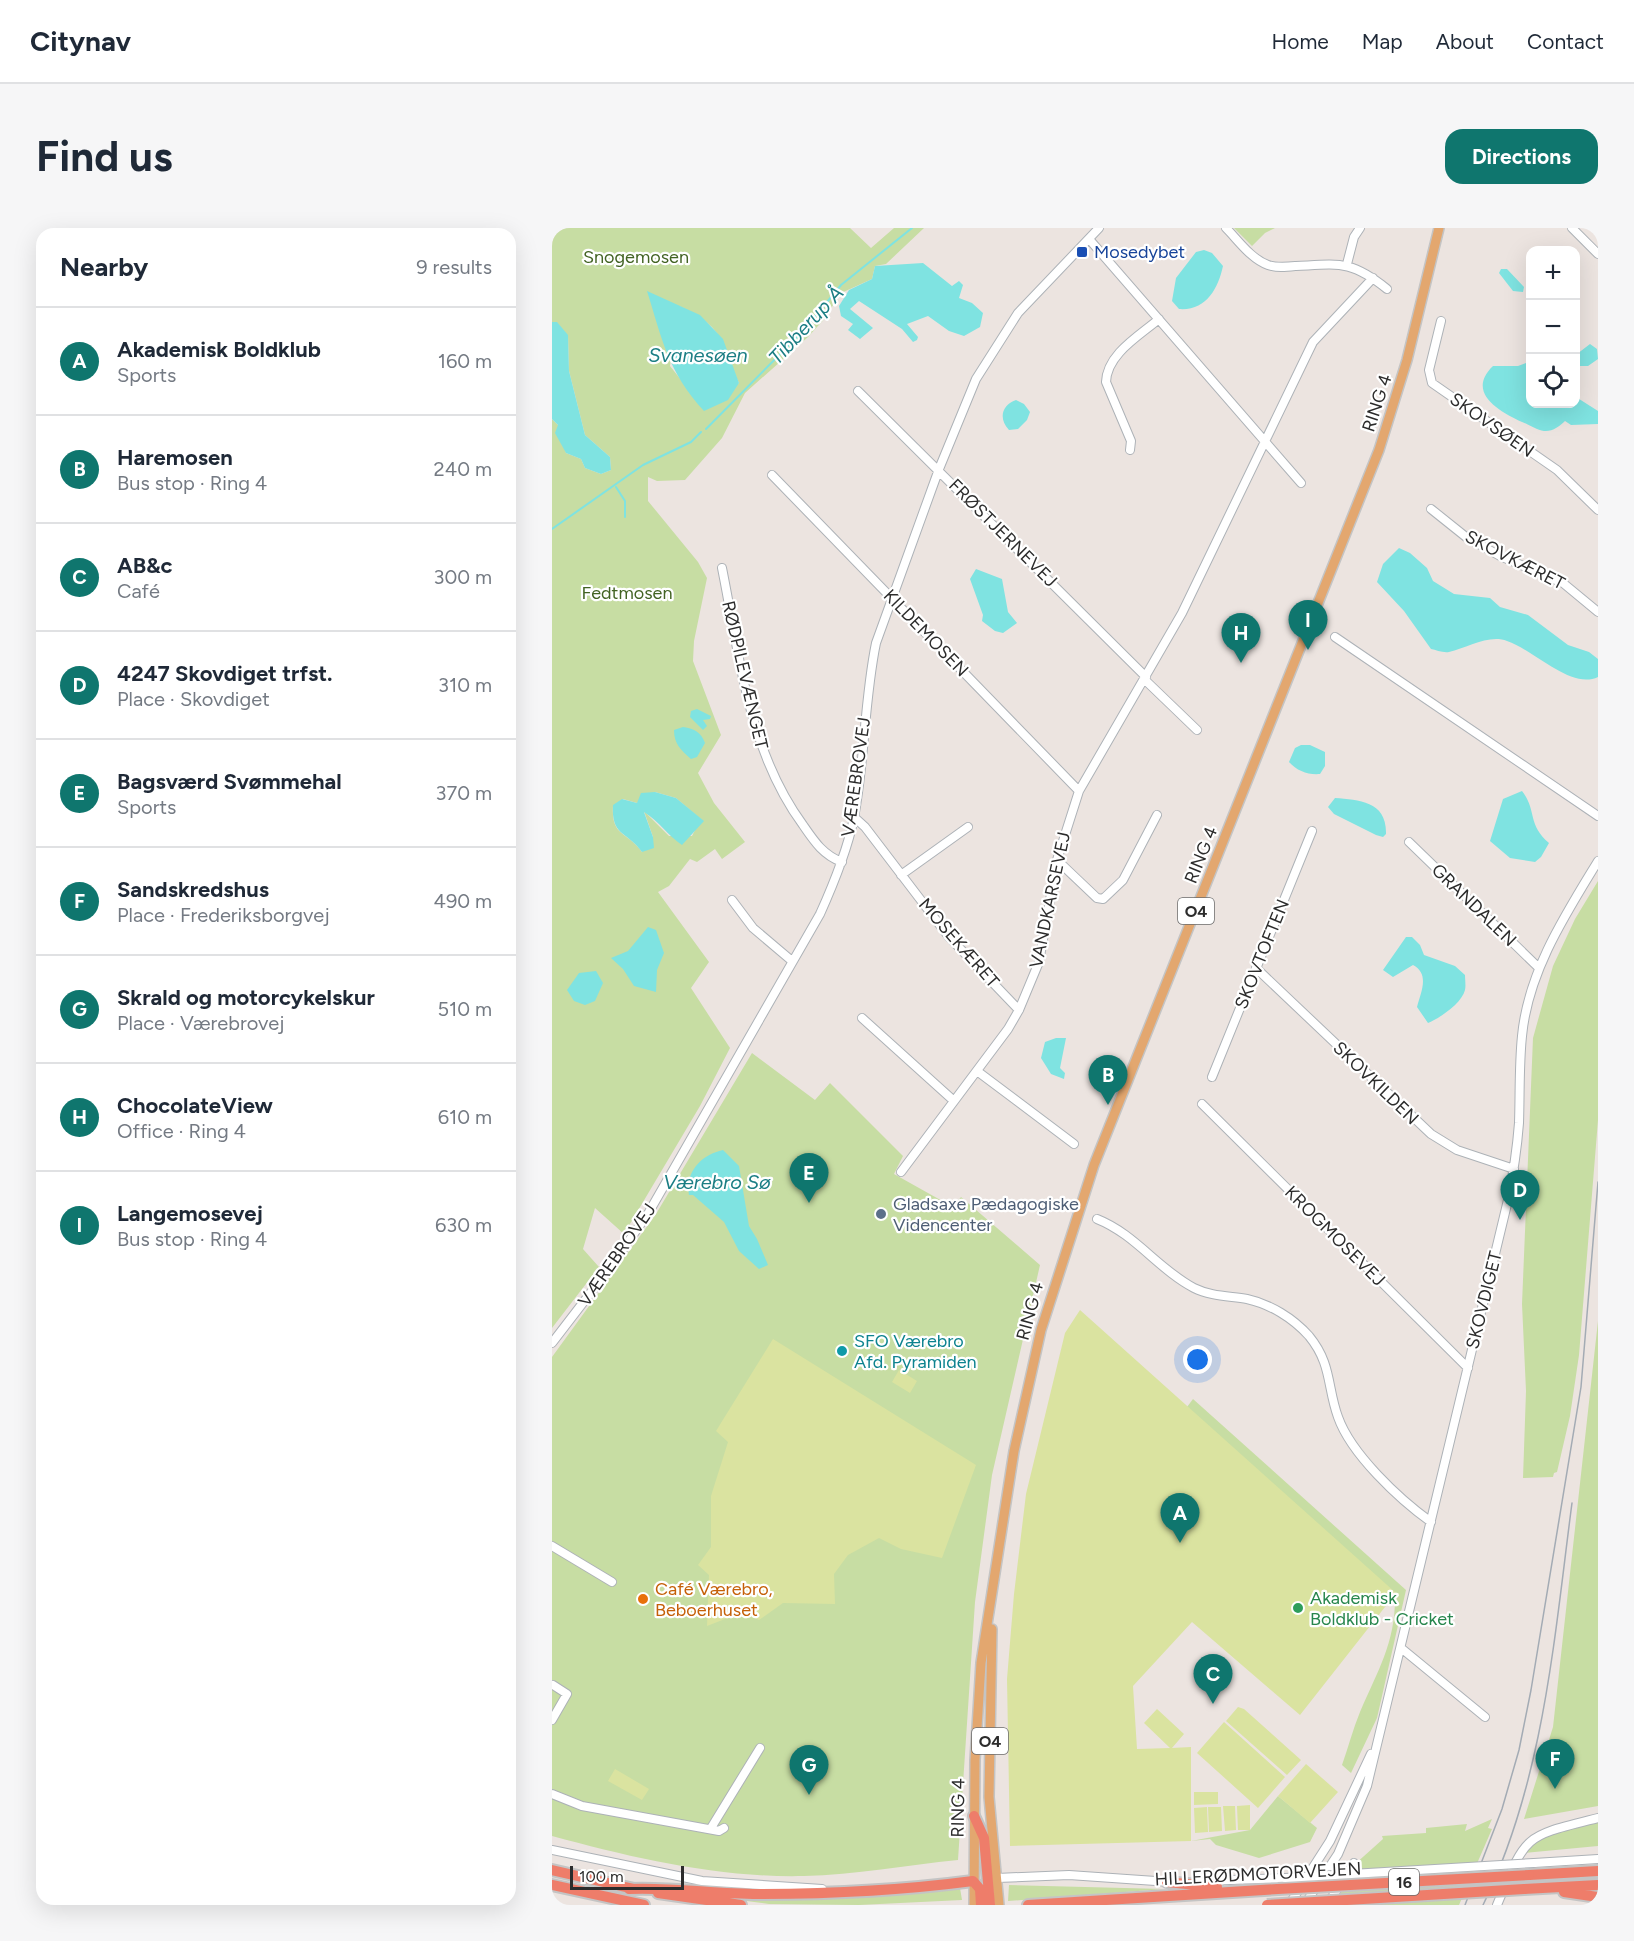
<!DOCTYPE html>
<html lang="en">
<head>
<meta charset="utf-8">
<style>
  :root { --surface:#fff; --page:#f6f6f7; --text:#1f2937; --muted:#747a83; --line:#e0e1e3; --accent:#0f766e }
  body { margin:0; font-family:Figtree,sans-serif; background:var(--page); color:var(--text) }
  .controls { position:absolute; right:18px; top:18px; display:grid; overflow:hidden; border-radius:12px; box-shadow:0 6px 24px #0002 }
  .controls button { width:54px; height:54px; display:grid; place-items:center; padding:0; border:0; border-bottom:2px solid var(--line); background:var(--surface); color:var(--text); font:30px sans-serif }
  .scale { position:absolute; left:18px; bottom:15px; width:114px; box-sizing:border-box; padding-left:6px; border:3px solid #2c2c2c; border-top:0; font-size:16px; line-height:21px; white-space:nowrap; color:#2c2c2c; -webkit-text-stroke:4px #fff; paint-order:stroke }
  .you { position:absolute; left:646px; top:1132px; width:21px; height:21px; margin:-15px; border:4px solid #fff; border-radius:50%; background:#1a73e8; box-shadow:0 0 0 9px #1a73e833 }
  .badge { display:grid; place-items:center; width:39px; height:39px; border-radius:50%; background:var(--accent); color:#fff; font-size:20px; font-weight:700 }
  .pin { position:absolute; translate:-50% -50px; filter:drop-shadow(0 2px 3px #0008) }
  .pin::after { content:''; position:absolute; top:32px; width:21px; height:18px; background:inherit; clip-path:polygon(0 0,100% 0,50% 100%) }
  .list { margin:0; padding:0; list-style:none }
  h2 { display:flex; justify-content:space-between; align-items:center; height:78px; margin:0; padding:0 24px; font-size:26px }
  h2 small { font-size:20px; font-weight:400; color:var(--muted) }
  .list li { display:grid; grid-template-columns:39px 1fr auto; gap:18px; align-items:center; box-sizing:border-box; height:108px; padding:0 24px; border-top:2px solid var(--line) }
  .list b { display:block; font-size:22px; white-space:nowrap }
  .list p { margin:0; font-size:20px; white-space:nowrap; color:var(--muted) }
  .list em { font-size:20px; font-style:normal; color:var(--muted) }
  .icon { flex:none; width:33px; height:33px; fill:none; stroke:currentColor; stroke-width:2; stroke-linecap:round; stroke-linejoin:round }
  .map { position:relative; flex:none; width:1046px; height:1677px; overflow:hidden; border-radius:18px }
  header { display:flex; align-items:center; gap:36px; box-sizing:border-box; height:84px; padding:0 30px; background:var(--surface); border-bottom:2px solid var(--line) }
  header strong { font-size:28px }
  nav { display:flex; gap:33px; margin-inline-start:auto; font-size:21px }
  .intro { display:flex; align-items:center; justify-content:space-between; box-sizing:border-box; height:144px; padding:0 36px }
  h1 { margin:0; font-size:42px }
  .button { padding:15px 27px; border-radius:18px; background:var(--accent); color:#fff; font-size:21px; font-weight:700 }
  main { display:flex; gap:36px; padding:0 36px }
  aside { flex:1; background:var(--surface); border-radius:18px; box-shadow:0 6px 24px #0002 }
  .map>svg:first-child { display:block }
  .green { fill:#c7dda3; fill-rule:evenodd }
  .pitch { fill:#dae3a0 }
  .water { fill:#7fe3e1 }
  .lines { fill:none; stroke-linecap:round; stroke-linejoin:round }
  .stream { stroke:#7fe3e1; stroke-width:2 }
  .minor-casing { stroke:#adb2b7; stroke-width:10 }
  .major-casing { stroke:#c4c4c4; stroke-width:12 }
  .highway-casing { stroke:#c4c4c4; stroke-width:14 }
  .minor { stroke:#fff; stroke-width:8 }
  .major { stroke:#e3a76f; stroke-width:9 }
  .highway { stroke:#ee7d6a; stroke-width:10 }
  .tram { stroke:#a3abb4; stroke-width:1.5 }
  .minor-bridge-casing { stroke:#adb2b7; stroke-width:10; stroke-linecap:butt }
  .highway-bridge-casing { stroke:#c4c4c4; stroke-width:14; stroke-linecap:butt }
  .minor-bridge { stroke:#fff; stroke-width:8 }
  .highway-bridge { stroke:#ee7d6a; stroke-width:10 }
  .transit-dot { fill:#1a4fb4; stroke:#fff; stroke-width:2 }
  .service-dot { fill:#5c6f8a; stroke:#fff; stroke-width:2 }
  .culture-dot { fill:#0f9aa8; stroke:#fff; stroke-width:2 }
  .food-dot { fill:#e8710a; stroke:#fff; stroke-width:2 }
  .leisure-dot { fill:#2e9e5b; stroke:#fff; stroke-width:2 }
  .labels { text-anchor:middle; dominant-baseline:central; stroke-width:4.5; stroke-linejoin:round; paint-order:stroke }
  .shield { fill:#fff; stroke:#6b6b6b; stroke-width:1.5 }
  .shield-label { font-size:16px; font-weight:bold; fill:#2c2c2c }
  .transit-label { font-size:18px; fill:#164399; stroke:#fff; text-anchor:start }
  .park-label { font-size:18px; fill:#426323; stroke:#fff }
  .street-label { font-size:18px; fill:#2c2c2c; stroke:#fff }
  .service-label { font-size:18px; fill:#4e5e75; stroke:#fff; text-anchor:start }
  .culture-label { font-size:18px; fill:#0d838f; stroke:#fff; text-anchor:start }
  .food-label { font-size:18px; fill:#c56008; stroke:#fff; text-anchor:start }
  .leisure-label { font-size:18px; fill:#27864d; stroke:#fff; text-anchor:start }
  .water-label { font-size:20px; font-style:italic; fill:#1b7e84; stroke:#fff }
</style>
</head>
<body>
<header>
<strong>Citynav</strong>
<nav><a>Home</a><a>Map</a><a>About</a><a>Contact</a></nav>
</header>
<div class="intro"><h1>Find us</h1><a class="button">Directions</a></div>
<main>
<aside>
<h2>Nearby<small>9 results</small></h2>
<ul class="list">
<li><span class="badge">A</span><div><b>Akademisk Boldklub</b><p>Sports</p></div><em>160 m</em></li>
<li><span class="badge">B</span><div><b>Haremosen</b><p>Bus stop · Ring 4</p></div><em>240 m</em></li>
<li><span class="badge">C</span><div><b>AB&amp;c</b><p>Café</p></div><em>300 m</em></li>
<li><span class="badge">D</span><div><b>4247 Skovdiget trfst.</b><p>Place · Skovdiget</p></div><em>310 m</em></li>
<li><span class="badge">E</span><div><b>Bagsværd Svømmehal</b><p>Sports</p></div><em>370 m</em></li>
<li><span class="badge">F</span><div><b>Sandskredshus</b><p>Place · Frederiksborgvej</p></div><em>490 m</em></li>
<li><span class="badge">G</span><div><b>Skrald og motorcykelskur</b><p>Place · Værebrovej</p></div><em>510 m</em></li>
<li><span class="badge">H</span><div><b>ChocolateView</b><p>Office · Ring 4</p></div><em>610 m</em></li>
<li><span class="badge">I</span><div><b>Langemosevej</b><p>Bus stop · Ring 4</p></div><em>630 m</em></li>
</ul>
</aside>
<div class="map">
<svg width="1046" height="1677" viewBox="0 0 1046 1677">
  <rect width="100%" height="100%" fill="#ece4e0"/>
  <path class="green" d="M0,0H298L319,20L342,0H372L334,36L323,38L320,51L287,66L275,88L256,109L193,165L170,210L133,252L105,253L96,249V273L146,334L155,350L142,413L141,433L169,507L146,545L162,575L193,614L170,631L163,621L145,634L138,631L117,658L106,664L157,734L139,760L178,820L148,878L72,1006L43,980L31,1021L47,1039L0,1100V191L6,197L14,225L29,231L33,240L49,246L59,242L58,229L33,207L17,143L16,108L5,95L0,94ZM127,78C172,98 170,115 187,155L153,182L118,138ZM103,564L124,570L151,593L146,596L140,608H117L92,583L101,609L90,624C75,603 59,609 61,578L71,571L85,575Z
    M682,0H723L713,5L700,18Z
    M1046,653V892L1027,1127L1018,1188L1005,1244L1002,1245L1001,1249L971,1250L974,1163L970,1076L981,810L1001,738L1023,691Z
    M200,825L263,872L278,855L351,928L342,946L401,979L409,969L488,1037L440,1247L423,1374L406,1632C355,1637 303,1647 252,1648C167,1650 81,1630 0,1608V1129L104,986Z
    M1046,1093V1578L972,1591L1001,1499Z
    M641,1171L854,1362L825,1490L799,1545L790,1537C796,1520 801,1501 808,1484C826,1442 844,1414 843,1366L632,1183Z
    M726,1568L765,1600L758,1614L707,1630L664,1617L658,1611L639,1613L698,1602Z
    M940,1591L936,1600L940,1601L907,1677H783L802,1637L831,1611L830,1608L874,1605V1600L915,1596L913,1603Z
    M1046,1594V1618L972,1625C989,1603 1020,1601 1046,1594Z
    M457,1657L612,1661L456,1673Z
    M408,1660L410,1672L307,1677L217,1676L147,1667L296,1666Z"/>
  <path class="pitch" d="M528,1082L844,1365L748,1487L640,1394L581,1458L585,1521L618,1520L592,1495L605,1481L632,1506L620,1520L639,1519V1613L458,1618L455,1451L462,1366L474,1266L513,1105Z
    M221,1111L424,1237L390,1330L349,1321L327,1310L296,1327L282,1346L283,1376L231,1375L207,1392L191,1384L155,1398L157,1347L146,1337L159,1319V1268L176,1214L164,1203Z
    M347,1142L365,1153L358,1165L340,1154Z
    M686,1479L692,1481L749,1532L735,1547L674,1493Z
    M672,1494L733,1549L706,1580L645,1525Z
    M754,1536L786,1564L758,1595L726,1568Z
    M63,1541L97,1561L90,1572L56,1553Z
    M642,1564H666V1576L642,1577Z
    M698,1577V1602H686L685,1578Z
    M671,1578H683L684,1602L673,1603Z
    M655,1579L656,1604L643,1605L642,1580Z
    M656,1579H669L670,1603L657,1604Z"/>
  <path class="water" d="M652,22L660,25L671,38C666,61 654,83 627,81L620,73L624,50L644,24Z
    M371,35L400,58L407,53L411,57L407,70L420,75L431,85L428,99L412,108L397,103L376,88L355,96L366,109L365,112L361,114L350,101L307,73L298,81L321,100L308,111L296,102L301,96L289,88L287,78L297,62L320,51L323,38Z
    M949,41H955L972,59L971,64L961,63L947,45Z
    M95,63L148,87L171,111L187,155L176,172L152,183C116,144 110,111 95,63Z
    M0,94H5L16,107L17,143L33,207L58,229L59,242L49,246L33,240L29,231L14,225L3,205L6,197L0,191Z
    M1038,116L1045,121L1046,131L1036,138H1026L1023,134L1025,126Z
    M974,135L978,137V176H1023L1024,169L1046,183V196L1019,197L1013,193C1008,198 1000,204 992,203C985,202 976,196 970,194C946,183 914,164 941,138H966Z
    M464,172L472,176L478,184L475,192L466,201L457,202C446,190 450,177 464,172Z
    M847,320L858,325L875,340L881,353L902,366L938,370L948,379L976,387L1016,417L1037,424L1046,431V449C1019,462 982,422 955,413C937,406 915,420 897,424C891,425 884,422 879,421L852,383L825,354L831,336Z
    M424,341L450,351L456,384L465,395L451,405L443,403L430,393L431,387L418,351Z
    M145,481L159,488L158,491L151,492L155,498L151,502L138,489L139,483Z
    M131,499C143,501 149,504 153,515L145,529L139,531C129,522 122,516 122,502Z
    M749,517H758L773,524V538L768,546C756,547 745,543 737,534L743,520Z
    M970,563C985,582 975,596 997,615L989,629L983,634L958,630L938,613L951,571Z
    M103,564L124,570L152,593L130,617C116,608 107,593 92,584L101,609L102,620L90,624C76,603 59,609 61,577L70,571L85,575L89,565Z
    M783,570C807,572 835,573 834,606L831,609L824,607L782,586L776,579Z
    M96,699L104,702L112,725L105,742L104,764L82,758L71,741L59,730L76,723Z
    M854,709H860L868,717L872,727L903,738L913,747C913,751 914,758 913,762C910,775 888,790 876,795L865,779C869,764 878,746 861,737L841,749L831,742Z
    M44,743L51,755L43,773L33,777L22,773L15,762L27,745Z
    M504,810H514L508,840L513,845L512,851L499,846L489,830L493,814Z
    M171,922L187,938L197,998L205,1011L216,1037L207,1041L187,1023L172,994L141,967H137C133,945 148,927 171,922Z"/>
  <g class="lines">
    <path class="stream" d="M154,201L253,101L289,57L360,0
      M64,259L73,273V289
      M0,301L91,237L139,214L149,204"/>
    <g class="minor-casing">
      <path id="minor" d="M674,0C686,12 699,31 716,37C725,40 734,39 744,38C787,36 799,32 835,61
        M1020,0L1046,26
        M537,11L749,255
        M795,36L802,9L808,0
        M889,93L877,142L880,155L1005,242L1046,282
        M306,163L594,449
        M578,222L579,213L554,154C555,126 587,108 607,91
        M220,247L527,563
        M879,281L914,309L948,328L1011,355L1046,384
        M170,340C188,429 196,522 251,597C262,613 271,627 290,634
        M783,409L1046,588
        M592,451L645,502
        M302,589L313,599L397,709L467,782
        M857,614L987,740
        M505,632L545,670L551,671L571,652L605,587
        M349,647L416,599
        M180,672L201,700L240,733
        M704,740L879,906L905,922L962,941
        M310,790L402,873
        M425,843L522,916
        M660,849L760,603
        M650,876L916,1140
        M349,944L456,801L467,782L487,734L505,632L527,563L630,385L761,114L821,50
        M545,991C583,1006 606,1041 642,1060C658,1068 677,1068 695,1071C718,1076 741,1090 757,1108C780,1136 775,1159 786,1189C799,1226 847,1271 879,1294
        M0,1115L60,1037L97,984L268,686C282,655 295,623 302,590C313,532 312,473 324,415L387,241L424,151L466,85L547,0
        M0,1318L60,1354
        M849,1420L933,1489
        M0,1492L15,1466L1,1457
        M0,1566L30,1578L167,1603L172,1600
        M159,1600L208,1520
        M0,1622L150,1653L270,1661
        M982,1635L1046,1631
        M445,1650L517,1647L618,1654
        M651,1653L733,1650
        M777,1674L802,1635
        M753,1676L786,1626L815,1558L956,972C961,947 965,921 967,895C968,866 967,837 970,808C976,744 1013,687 1046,633
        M737,1677L778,1613L819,1526
        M945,1677C975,1605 971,1609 1046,1590"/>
    </g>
    <g class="major-casing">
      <path id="major" d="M440,1401L437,1569L447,1677
        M422,1677L423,1532L429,1435L462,1223L489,1102L542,937L827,222L855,132L887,0"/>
    </g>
    <g class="highway-casing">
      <path id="highway" d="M422,1588L432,1610L438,1677
        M0,1642L82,1661
        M977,1647L1046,1643
        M615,1654L665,1659
        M0,1657L92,1677
        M77,1661C120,1659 162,1666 206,1666C276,1666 352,1662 421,1653L428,1661L429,1677
        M972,1661L1046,1657
        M1012,1664L1046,1669
        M106,1665L189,1677
        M476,1677L726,1661"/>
    </g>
    <use href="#minor" class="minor"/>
    <use href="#major" class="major"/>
    <use href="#highway" class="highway"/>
    <path class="tram" d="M913,1677L950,1581L967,1522L979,1462L1029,1159L1046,954
      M931,1677C992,1552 1002,1411 1020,1275"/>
    <g class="minor-bridge-casing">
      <path id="minor-bridge" d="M733,1650L982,1635"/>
    </g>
    <g class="highway-bridge-casing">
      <path id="highway-bridge" d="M726,1661L977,1647
        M715,1677L972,1661"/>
    </g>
    <use href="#minor-bridge" class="minor-bridge"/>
    <use href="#highway-bridge" class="highway-bridge"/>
  </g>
  <rect class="transit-dot" x="524" y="18" width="12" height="12" rx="3"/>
  <circle class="service-dot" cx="329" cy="986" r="6"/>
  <circle class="culture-dot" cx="290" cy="1123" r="6"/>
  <circle class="food-dot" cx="91" cy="1371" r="6"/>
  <circle class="leisure-dot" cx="746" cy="1380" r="6"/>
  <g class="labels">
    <g class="shield">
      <rect x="626" y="670" width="36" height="26" rx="4.5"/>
      <rect x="420" y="1500" width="36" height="26" rx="4.5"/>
      <rect x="837" y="1641" width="30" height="26" rx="4.5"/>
    </g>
    <g class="shield-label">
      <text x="644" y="683">O4</text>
      <text x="438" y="1513">O4</text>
      <text x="852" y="1654">16</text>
    </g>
    <g class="transit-label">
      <text x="542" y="24">Mosedybet</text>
    </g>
    <g class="park-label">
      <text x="84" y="29">Snogemosen</text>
      <text x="75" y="365">Fedtmosen</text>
    </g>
    <g class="street-label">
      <text transform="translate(825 175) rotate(-72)">RING 4</text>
      <text transform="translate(940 197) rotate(35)">SKOVSØEN</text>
      <text transform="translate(451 305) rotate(45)">FRØSTJERNEVEJ</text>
      <text transform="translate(963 332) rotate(27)">SKOVKÆRET</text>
      <text transform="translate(374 405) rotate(46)">KILDEMOSEN</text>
      <text transform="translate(193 447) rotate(77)">RØDPILEVÆNGET</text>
      <text transform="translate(304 549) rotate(-82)">VÆREBROVEJ</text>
      <text transform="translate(649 627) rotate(-68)">RING 4</text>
      <text transform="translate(498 672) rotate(-78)">VANDKARSEVEJ</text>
      <text transform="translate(922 677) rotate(44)">GRANDALEN</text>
      <text transform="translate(407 715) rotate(49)">MOSEKÆRET</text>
      <text transform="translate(710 726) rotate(-68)">SKOVTOFTEN</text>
      <text transform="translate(824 855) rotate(44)">SKOVKILDEN</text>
      <text transform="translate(783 1008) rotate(45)">KROGMOSEVEJ</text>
      <text transform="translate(65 1027) rotate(-55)">VÆREBROVEJ</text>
      <text transform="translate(932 1072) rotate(-76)">SKOVDIGET</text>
      <text transform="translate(478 1083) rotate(-75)">RING 4</text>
      <text transform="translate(406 1580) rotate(-89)">RING 4</text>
      <text transform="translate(706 1646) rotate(-3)">HILLERØDMOTORVEJEN</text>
    </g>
    <g class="service-label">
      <text x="341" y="976">Gladsaxe Pædagogiske<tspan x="341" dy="21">Videncenter</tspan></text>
    </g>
    <g class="culture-label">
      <text x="302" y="1113">SFO Værebro<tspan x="302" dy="21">Afd. Pyramiden</tspan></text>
    </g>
    <g class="food-label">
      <text x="103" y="1361">Café Værebro,<tspan x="103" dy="21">Beboerhuset</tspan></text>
    </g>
    <g class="leisure-label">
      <text x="758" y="1370">Akademisk<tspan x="758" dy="21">Boldklub - Cricket</tspan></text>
    </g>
    <g class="water-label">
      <text transform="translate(254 97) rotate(-47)">Tibberup Å</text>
      <text x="146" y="127">Svanesøen</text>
      <text x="165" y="954">Værebro Sø</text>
    </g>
  </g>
</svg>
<div class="controls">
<button>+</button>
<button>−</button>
<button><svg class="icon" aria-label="locate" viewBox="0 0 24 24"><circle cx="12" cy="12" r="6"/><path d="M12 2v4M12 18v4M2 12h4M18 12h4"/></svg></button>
</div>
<div class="scale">100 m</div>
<div class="you"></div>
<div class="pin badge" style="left:628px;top:1315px">A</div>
<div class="pin badge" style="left:556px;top:877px">B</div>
<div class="pin badge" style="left:661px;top:1476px">C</div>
<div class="pin badge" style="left:968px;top:992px">D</div>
<div class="pin badge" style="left:257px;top:975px">E</div>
<div class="pin badge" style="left:1003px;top:1561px">F</div>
<div class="pin badge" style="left:257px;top:1567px">G</div>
<div class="pin badge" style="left:689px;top:435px">H</div>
<div class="pin badge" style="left:756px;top:422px">I</div>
</div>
</main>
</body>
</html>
